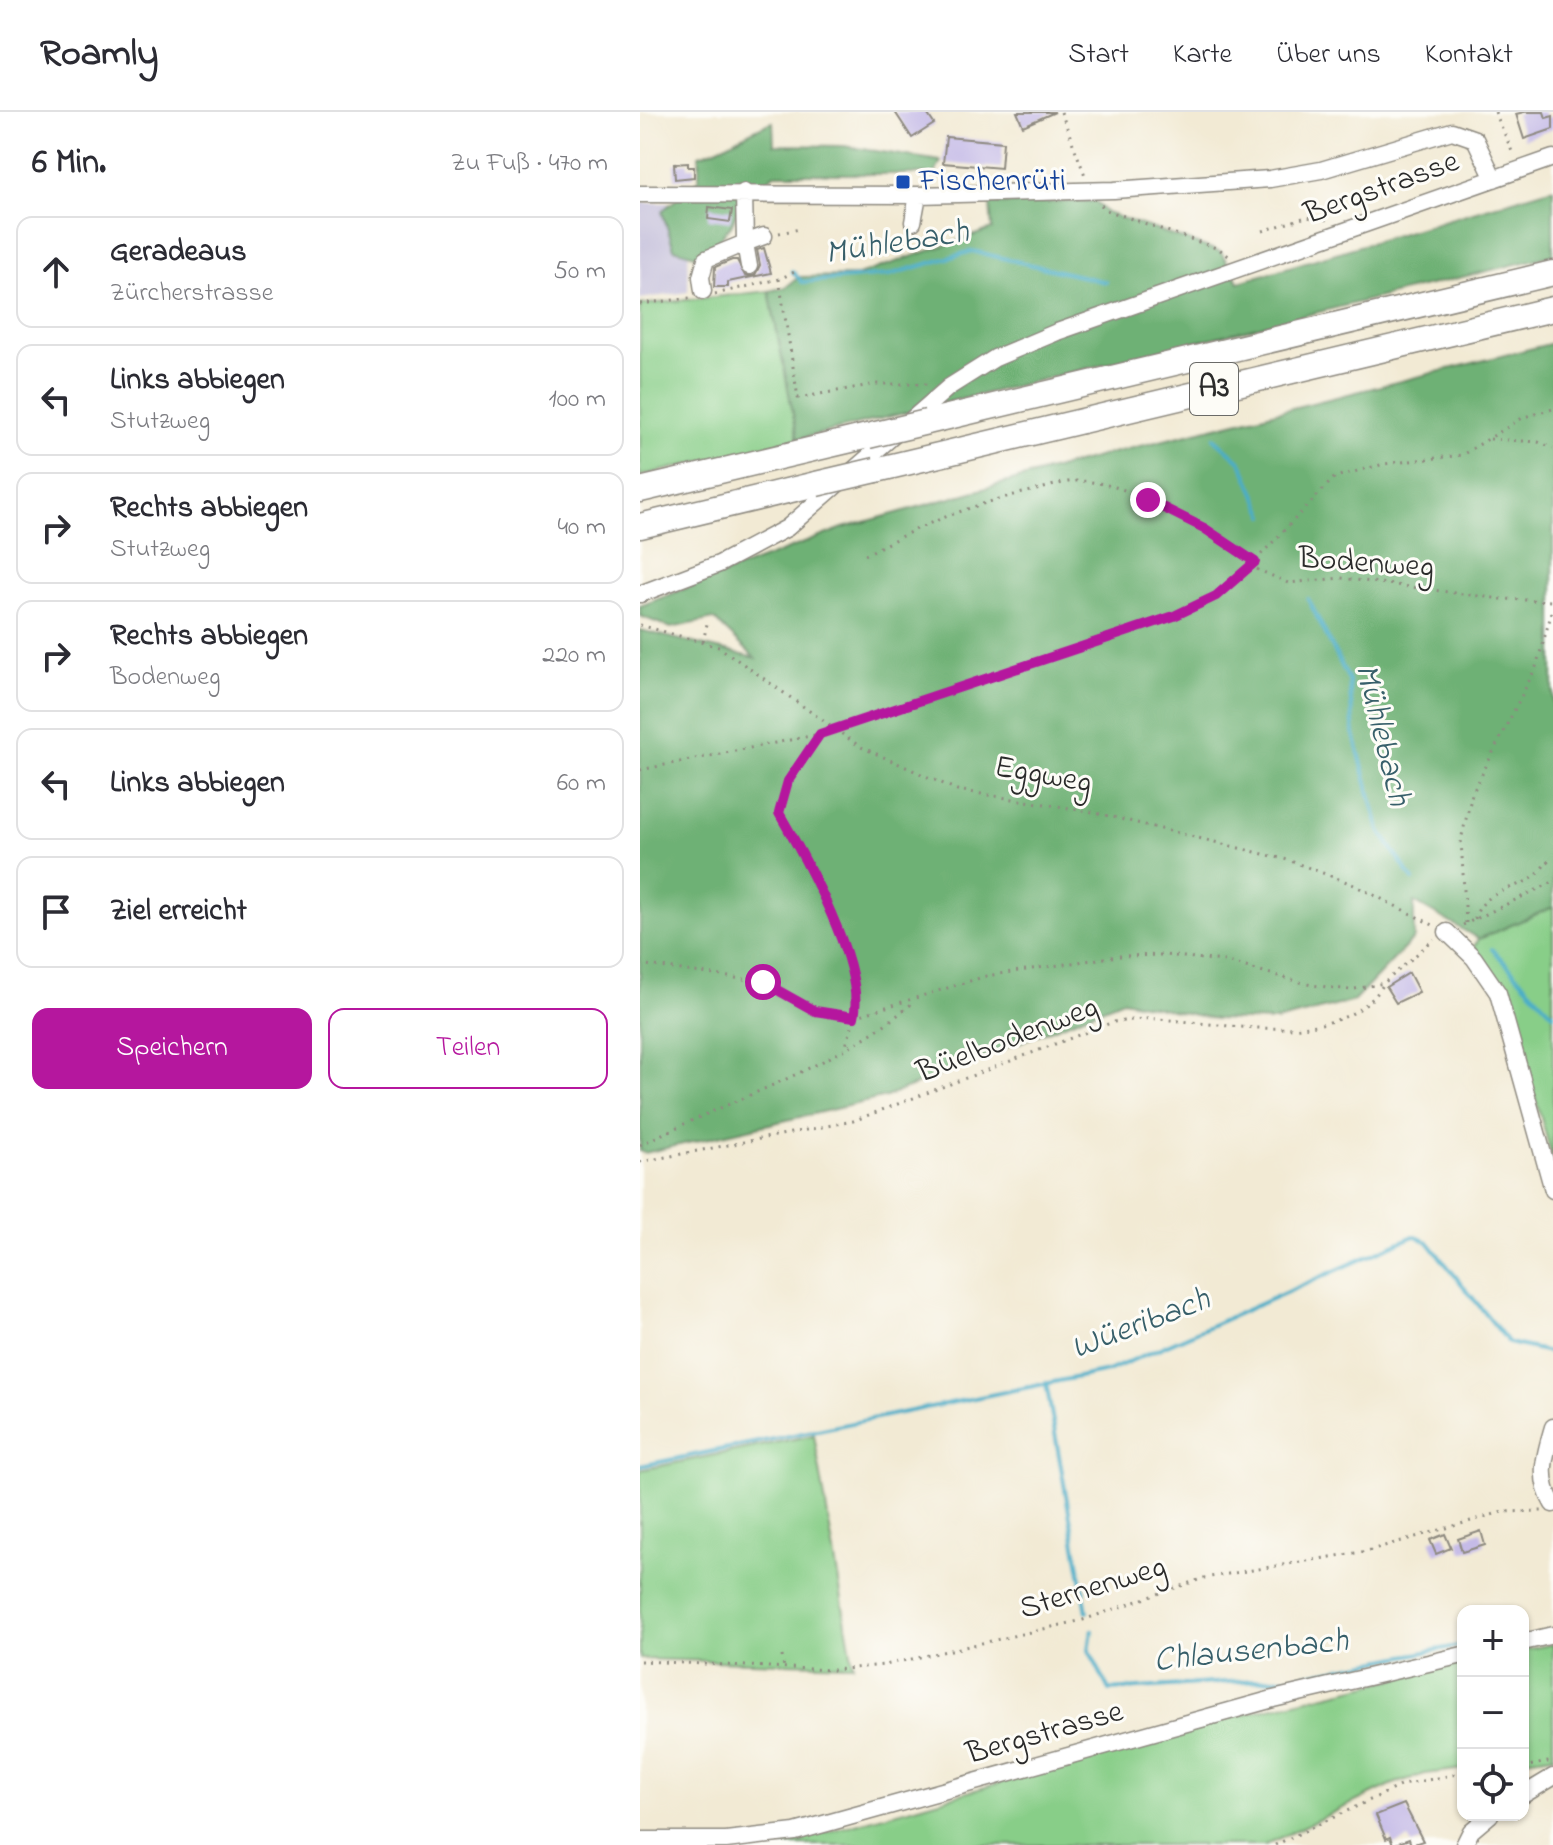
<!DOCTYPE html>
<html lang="de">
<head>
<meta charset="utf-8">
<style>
  :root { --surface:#fff; --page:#f2f2f3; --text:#2b2b33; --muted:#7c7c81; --line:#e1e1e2; --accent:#b5179e }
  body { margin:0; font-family:"Indie Flower",sans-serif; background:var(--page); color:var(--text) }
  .controls { position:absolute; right:24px; bottom:24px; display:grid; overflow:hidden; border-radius:16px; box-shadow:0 2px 6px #0004 }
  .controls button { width:72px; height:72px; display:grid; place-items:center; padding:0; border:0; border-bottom:2px solid var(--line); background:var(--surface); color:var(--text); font:40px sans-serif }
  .stop { position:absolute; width:24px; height:24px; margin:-18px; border:6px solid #b5179e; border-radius:50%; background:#fff }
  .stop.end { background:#b5179e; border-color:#fff; box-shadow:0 2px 8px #0008 }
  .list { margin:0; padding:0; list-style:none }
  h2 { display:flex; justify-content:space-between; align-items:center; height:104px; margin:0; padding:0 32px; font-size:34px }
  h2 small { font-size:26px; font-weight:400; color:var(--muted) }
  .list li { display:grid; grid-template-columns:52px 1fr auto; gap:24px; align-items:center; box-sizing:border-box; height:112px; margin:0 16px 16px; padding:0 16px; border:2px solid var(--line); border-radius:16px }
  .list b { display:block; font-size:30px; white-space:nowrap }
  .list p { margin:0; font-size:26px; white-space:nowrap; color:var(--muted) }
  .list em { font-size:26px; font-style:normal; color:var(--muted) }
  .actions { display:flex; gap:16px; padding:24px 32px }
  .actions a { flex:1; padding:18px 0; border:2px solid var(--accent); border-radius:16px; text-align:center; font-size:28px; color:var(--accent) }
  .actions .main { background:var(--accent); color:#fff }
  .icon { flex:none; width:44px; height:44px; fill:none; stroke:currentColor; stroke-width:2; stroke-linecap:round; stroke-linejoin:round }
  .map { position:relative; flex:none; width:913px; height:1733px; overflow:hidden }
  header { display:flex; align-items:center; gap:48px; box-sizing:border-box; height:112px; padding:0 40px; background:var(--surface); border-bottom:2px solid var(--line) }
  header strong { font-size:38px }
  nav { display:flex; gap:44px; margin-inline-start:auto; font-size:28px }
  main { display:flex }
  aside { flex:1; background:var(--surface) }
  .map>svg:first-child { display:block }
  .industrial { fill:#c5c0db }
  .green { fill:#88ce88; stroke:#5a7c5a; stroke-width:2 }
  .forest { fill:#6eb174; stroke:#4c6e50; stroke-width:2 }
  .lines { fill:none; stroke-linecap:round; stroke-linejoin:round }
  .stream { stroke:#49adc8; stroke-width:4 }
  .building { fill:#c4bae7 }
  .minor-casing { stroke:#8e8a80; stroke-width:19 }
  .highway-casing { stroke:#8e8a80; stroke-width:27 }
  .path { stroke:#8e8a80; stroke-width:3; stroke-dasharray:2 6; stroke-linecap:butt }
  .minor { stroke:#fff; stroke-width:16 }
  .highway { stroke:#fff; stroke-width:24 }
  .highway-bridge-casing { stroke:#8e8a80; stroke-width:27; stroke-linecap:butt }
  .highway-bridge { stroke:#fff; stroke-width:24 }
  .route { stroke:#b5179e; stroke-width:10 }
  .transit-dot { fill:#1a4fb4; stroke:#fdfcf7; stroke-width:3 }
  .labels { text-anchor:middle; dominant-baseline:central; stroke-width:6; stroke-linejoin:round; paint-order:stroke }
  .shield { fill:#fdfcf7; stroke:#6a6a68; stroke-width:2 }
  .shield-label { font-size:30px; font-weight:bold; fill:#2b2b2b }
  .transit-label { font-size:32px; fill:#164399; stroke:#fdfcf7; text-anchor:start }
  .street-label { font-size:32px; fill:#2b2b2b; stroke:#fdfcf7 }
  .water-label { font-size:34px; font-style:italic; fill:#375f6a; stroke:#fdfcf7 }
</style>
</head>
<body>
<header>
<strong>Roamly</strong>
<nav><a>Start</a><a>Karte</a><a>Über uns</a><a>Kontakt</a></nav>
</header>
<main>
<aside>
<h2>6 Min.<small>Zu Fuß · 470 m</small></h2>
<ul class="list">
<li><svg class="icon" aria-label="ahead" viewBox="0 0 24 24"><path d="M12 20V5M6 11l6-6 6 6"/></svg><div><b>Geradeaus</b><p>Zürcherstrasse</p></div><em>50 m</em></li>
<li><svg class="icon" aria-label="left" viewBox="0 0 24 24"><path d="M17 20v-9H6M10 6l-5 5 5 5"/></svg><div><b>Links abbiegen</b><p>Stutzweg</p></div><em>100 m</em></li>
<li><svg class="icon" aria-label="right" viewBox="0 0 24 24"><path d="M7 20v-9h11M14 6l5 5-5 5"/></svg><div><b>Rechts abbiegen</b><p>Stutzweg</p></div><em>40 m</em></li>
<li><svg class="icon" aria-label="right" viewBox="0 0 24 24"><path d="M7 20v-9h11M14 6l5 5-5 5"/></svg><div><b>Rechts abbiegen</b><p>Bodenweg</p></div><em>220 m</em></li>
<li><svg class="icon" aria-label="left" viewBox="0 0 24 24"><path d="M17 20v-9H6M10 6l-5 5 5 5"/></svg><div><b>Links abbiegen</b></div><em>60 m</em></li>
<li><svg class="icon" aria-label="arrive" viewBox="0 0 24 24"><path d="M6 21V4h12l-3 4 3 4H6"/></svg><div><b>Ziel erreicht</b></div></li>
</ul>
<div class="actions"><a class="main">Speichern</a><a>Teilen</a></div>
</aside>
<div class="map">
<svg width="913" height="1733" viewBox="0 0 913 1733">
  <rect width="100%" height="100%" fill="#fdfcf7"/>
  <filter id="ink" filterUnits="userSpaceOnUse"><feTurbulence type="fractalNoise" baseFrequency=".0125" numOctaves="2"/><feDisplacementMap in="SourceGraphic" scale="16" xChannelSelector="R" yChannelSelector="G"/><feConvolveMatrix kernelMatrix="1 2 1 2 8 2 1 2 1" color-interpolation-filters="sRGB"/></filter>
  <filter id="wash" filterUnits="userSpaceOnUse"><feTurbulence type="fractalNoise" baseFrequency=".006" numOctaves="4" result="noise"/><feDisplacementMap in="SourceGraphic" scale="32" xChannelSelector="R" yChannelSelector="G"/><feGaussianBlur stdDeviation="1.8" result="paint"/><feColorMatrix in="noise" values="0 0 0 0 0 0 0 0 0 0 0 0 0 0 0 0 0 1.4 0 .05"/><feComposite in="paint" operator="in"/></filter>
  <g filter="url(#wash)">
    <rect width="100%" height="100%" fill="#f2ead4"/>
    <path class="industrial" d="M0,91H49L48,180L0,187Z"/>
    <path class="green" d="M129,179L158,327L0,364V193Z
      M913,795V1048L864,876L834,834L839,827Z
      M174,1323L213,1553L0,1547V1358Z
      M913,1532V1644L883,1648V1538Z
      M823,1551V1657L785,1662L753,1672L625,1733H113L191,1719L595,1604Z"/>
    <path class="forest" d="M133,10L134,33L204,34L301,49L295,62H134L100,92L91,114L62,145L34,137L22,99L59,68V43C86,36 107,19 133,10Z
      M913,76V143L158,327L129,179L146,175L159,165L215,164L352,117L350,92L455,89L467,101L581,140L599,170Z
      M913,231V795L839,827L774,790V826L714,889L636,909L575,907L483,888L246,985L5,1041L0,1039V518L115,546L74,507L31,516L0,504V494L203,416L472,341Z"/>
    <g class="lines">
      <path class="stream" d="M152,159L162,170L249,163L332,139L466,170
        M574,326L601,350L625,404
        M668,487L709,568L714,623L740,719L773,768
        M852,837L913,902
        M406,1271L447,1500
        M0,1354L468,1259L774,1124L788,1130L869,1231L913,1241
        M452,1518L449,1538L469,1578L648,1566L823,1533"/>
    </g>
    <g id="blocks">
      <path class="building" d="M255,0H286L294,12L272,26Z
        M377,0H415L383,14Z
        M884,0H904L906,6L913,4V17L884,27L876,2Z
        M306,25L363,30L361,56L303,51Z
        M48,51V55H54V65L35,67L34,52Z
        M69,95L92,98L90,110L68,107Z
        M124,136L131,161L88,170V175H74L75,155L92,148H97L105,164L115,163L120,153L117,138Z
        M769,861L779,880L756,891L746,875Z
        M841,1419L845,1433L822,1440L818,1427Z
        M805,1422L811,1436L796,1442L790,1428Z
        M764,1692L783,1729L771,1733L769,1727L753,1733L750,1725L746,1727L736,1703Z"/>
    </g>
  </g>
  <g filter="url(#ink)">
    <use href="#blocks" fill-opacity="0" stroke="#8e8a80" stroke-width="2"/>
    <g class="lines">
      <g class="minor-casing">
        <path id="minor" d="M0,82L278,83L474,78L630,67L681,58L812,19L835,27L854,67
          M273,110L278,83
          M109,154L105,131L124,124
          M63,179L61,165L66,147L105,131L104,80
          M0,482L79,452L147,416L309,275L355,246L417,220L913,46
          M807,820L834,846L858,881L913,1078
          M913,1315C905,1343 897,1366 913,1392
          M883,1530L913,1523
          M883,1683L913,1665
          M0,1728H86L155,1720L633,1587L823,1543
          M824,1733L831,1719L850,1703"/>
      </g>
      <g class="highway-casing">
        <path id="highway" d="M287,310L913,161
          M236,358L913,197
          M0,378L228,324
          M0,414L176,372"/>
      </g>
      <path class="path" d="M421,0L446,66
        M855,0L874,44
        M461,93L466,98L579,137L590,145
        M623,119L666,105L688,108
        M139,121L160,117
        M139,167L158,286L236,272H289
        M75,182L139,167L159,158
        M0,192L50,186
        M850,327L898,330L913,336
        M225,443C280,413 334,391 396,378C409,375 425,369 438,369C493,369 570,420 615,450
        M610,454L695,365L744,352L822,343L884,305L913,297
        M0,513L79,535L219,634L317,678L448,699L648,748L712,772L793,813
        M63,530L67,512
        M180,622L148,669L139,701C172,760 210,823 215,892C217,905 209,921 206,934
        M0,658L180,622L534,504L576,484L610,454L648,471L701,466L861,487L913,489
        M835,807C840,781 873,777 893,766C898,763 903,755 906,750L913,749
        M826,811L821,728L832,682L896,555L913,496
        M823,813L913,770
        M0,852L123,870L175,899L214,905L346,864L478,844L524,843L584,849L671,873L710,878L744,871L794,827
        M0,1033C90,987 197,956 275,889
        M0,1050L213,1009L473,910C487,909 502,906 516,907C579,910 702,940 743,873
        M142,1544L144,1556
        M0,1549L193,1558L245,1553L443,1508L564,1466L727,1439L862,1400L902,1399
        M883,1655L913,1649
        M635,1733L762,1673L823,1661"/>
      <use href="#minor" class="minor"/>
      <use href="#highway" class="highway"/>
      <g class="highway-bridge-casing">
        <path id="highway-bridge" d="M228,324L287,310
          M176,372L236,358"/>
      </g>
      <use href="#highway-bridge" class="highway-bridge"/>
    </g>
  </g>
  <g class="lines" filter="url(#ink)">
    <path class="route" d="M123,870L175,899L214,905C226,854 165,746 139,701L148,669L180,622L534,504L576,484L615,450L564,416L508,388"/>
  </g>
  <rect class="transit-dot" x="255" y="62" width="16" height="16" rx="4"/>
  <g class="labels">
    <rect class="shield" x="550" y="251" width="48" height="52" rx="6"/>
    <g class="shield-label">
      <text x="574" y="277">A3</text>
    </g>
    <g class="transit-label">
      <text x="279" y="70">Fischenrüti</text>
    </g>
    <g class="street-label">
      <text transform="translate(742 77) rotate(-20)">Bergstrasse</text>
      <text transform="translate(726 452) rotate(4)">Bodenweg</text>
      <text transform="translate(403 664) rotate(10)">Eggweg</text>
      <text transform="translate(368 929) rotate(-21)">Büelbodenweg</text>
      <text transform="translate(453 1477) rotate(-17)">Sternenweg</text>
      <text transform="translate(405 1622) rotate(-16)">Bergstrasse</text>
    </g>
    <g class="water-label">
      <text transform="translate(257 132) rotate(-9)">Mühlebach</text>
      <text transform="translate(741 623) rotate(76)">Mühlebach</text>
      <text transform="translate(501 1213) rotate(-21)">Wüeribach</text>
      <text transform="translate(611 1540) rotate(-6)">Chlausenbach</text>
    </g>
  </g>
</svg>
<div class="controls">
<button>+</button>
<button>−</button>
<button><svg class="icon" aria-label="locate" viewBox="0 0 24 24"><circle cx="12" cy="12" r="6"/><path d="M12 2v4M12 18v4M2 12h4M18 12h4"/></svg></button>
</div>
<div class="stop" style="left:123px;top:870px"></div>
<div class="stop end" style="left:508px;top:388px"></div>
</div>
</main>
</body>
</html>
